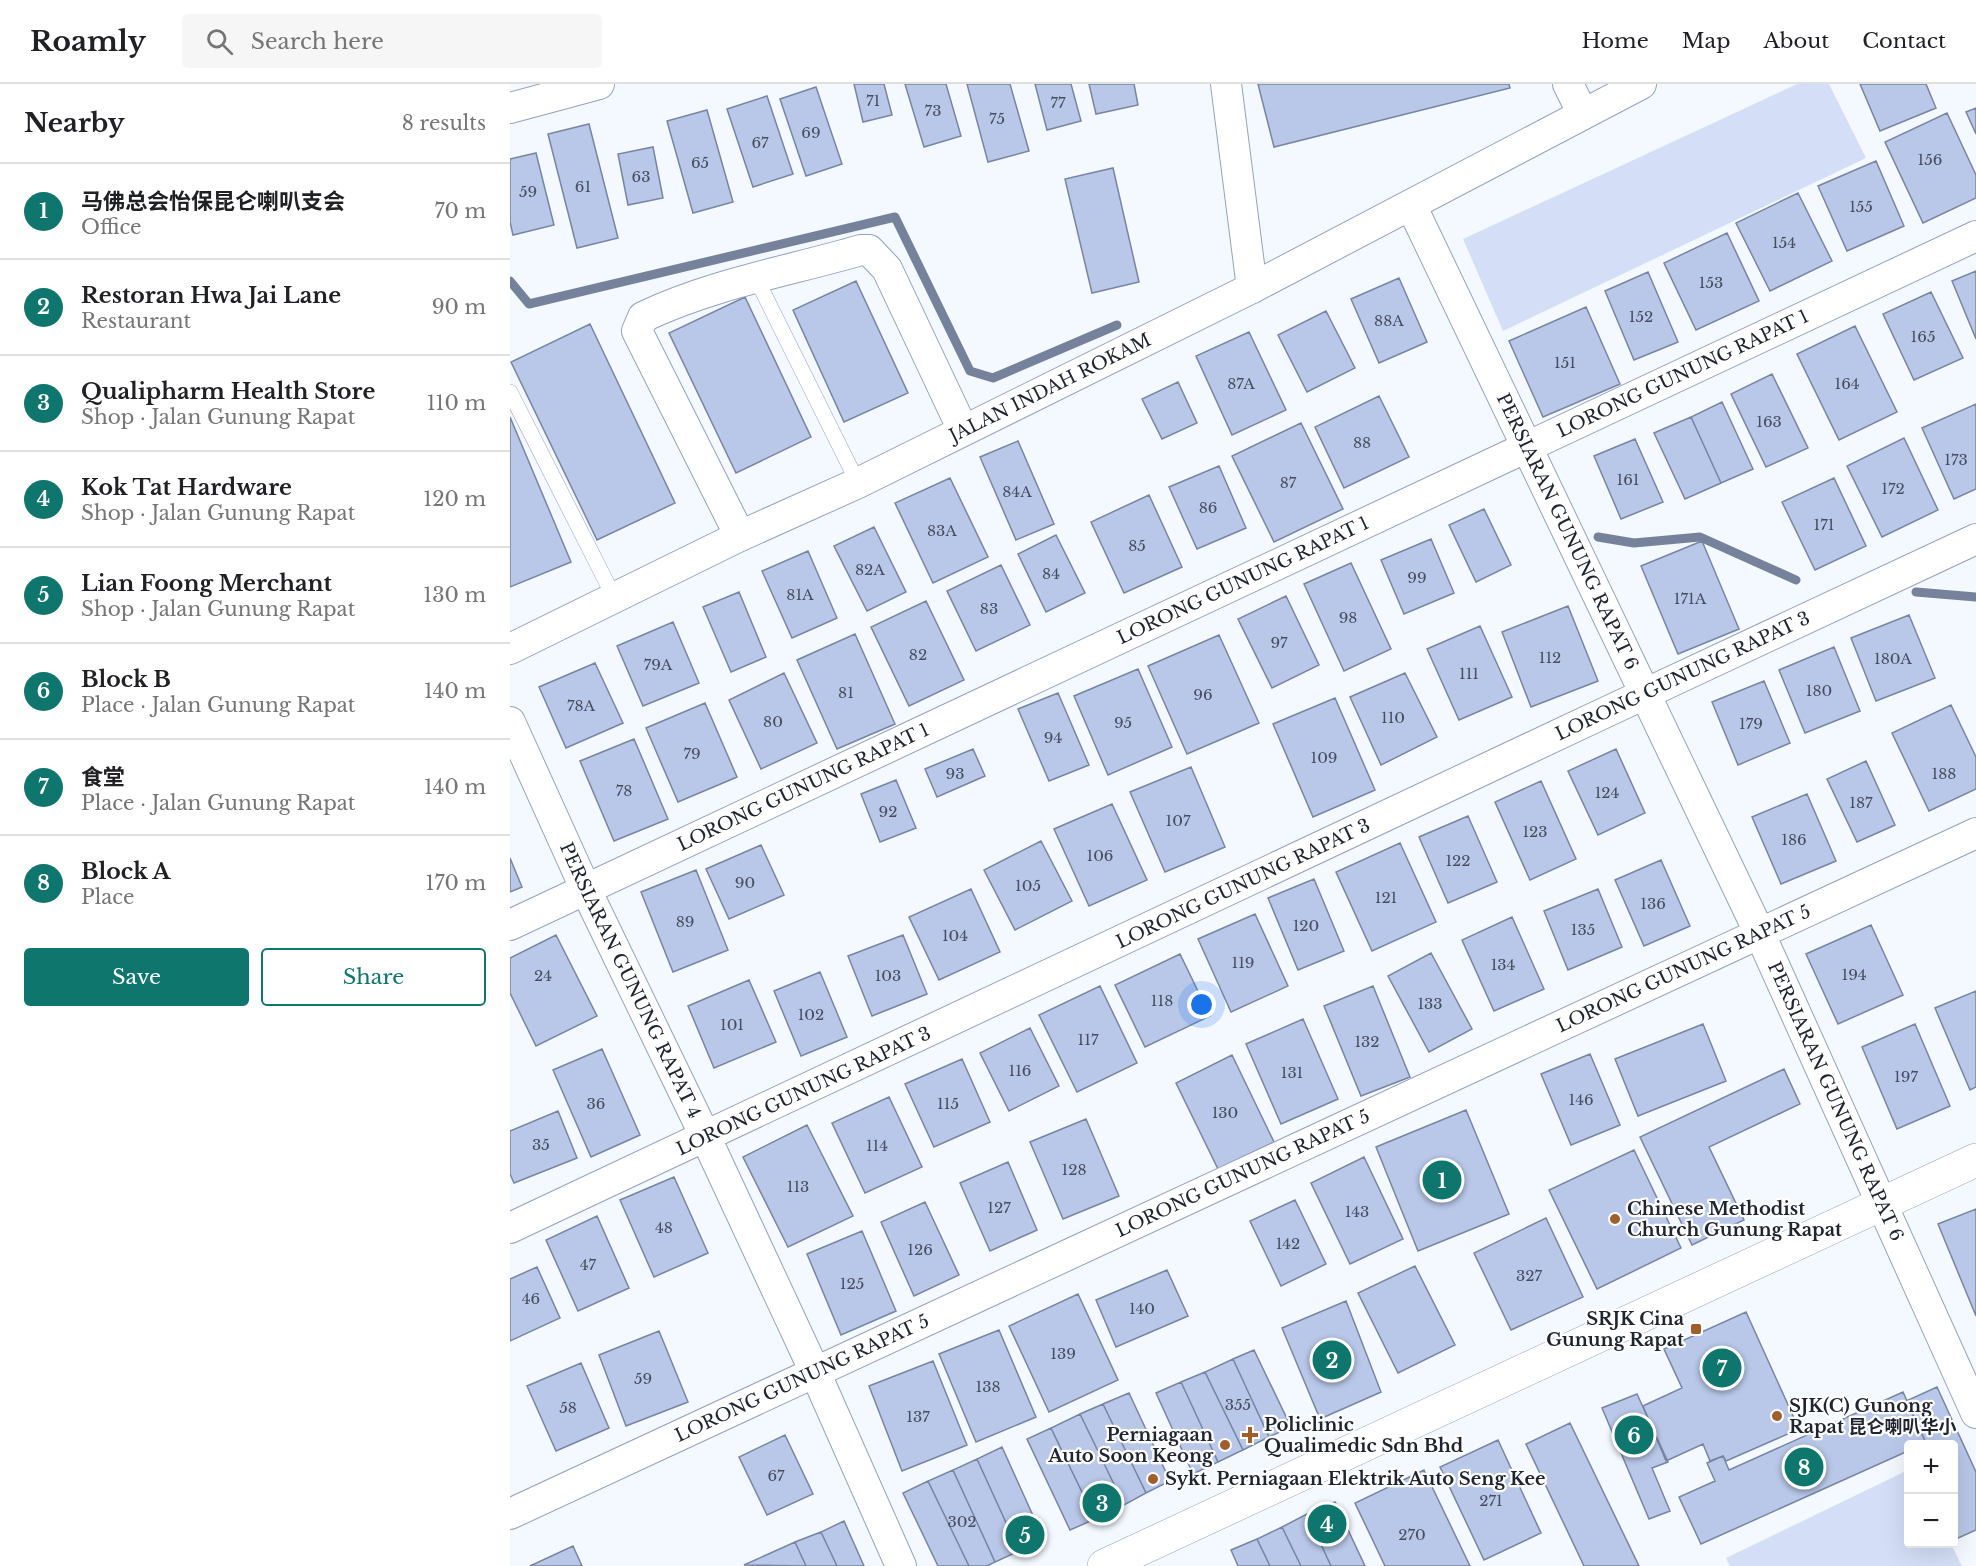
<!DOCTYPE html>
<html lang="en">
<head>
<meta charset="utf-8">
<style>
  :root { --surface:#fff; --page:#f6f6f6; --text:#202124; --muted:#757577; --line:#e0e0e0; --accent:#0f766e }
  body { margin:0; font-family:"Libre Baskerville","Noto Sans SC",serif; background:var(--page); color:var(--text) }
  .controls { position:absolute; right:18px; bottom:18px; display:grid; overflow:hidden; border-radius:6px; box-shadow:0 6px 24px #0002 }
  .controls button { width:54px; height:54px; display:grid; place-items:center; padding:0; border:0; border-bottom:2px solid var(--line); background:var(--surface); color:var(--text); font:30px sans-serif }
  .you { position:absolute; left:692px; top:921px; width:21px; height:21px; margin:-15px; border:4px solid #fff; border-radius:50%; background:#1a73e8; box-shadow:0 0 0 9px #1a73e833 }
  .badge { display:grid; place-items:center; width:39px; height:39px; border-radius:50%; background:var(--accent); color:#fff; font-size:20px; font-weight:700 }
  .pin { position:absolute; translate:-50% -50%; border:3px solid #fff; box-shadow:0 2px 6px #0006 }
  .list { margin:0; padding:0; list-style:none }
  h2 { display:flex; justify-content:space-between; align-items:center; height:78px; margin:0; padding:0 24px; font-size:26px }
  h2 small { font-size:20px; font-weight:400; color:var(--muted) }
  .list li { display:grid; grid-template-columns:39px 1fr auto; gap:18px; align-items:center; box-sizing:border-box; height:96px; padding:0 24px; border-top:2px solid var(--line) }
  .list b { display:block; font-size:22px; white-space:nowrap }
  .list p { margin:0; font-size:20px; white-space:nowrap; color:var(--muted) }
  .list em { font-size:20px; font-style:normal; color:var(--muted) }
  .actions { display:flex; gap:12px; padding:18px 24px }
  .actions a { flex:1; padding:14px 0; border:2px solid var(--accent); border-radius:6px; text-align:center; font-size:21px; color:var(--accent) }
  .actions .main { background:var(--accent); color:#fff }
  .icon { flex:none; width:33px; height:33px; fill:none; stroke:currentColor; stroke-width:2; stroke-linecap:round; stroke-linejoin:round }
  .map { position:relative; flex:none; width:1466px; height:1482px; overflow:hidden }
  header { display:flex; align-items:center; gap:36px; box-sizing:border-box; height:84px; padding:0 30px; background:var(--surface); border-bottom:2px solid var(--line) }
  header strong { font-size:28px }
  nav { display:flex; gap:33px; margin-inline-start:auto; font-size:21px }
  .search { width:420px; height:54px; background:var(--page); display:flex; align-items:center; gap:15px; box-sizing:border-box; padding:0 21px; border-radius:6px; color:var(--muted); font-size:22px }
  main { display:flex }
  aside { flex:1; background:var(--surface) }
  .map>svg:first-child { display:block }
  .green { fill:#d4dff7 }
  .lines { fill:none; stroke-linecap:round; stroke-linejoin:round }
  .stream { stroke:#76829b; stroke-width:9 }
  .building { fill:#b9c8e9; stroke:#7785a3; stroke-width:1.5 }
  .lane-casing { stroke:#93a2c1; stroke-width:16 }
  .street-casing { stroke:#93a2c1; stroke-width:32 }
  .secondary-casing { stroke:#93a2c1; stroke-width:34 }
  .lane { stroke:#fff; stroke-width:15 }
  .street { stroke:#fff; stroke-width:30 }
  .secondary { stroke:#fff; stroke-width:33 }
  .poi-dot { fill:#a05e2b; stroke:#fff; stroke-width:2 }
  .labels { text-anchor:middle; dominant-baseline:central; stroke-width:4.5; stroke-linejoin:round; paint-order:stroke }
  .number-label { font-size:15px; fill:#454d5e }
  .street-label { font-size:18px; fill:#1e2430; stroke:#fff }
  .poi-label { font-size:18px; font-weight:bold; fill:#1e2430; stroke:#fff; text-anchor:start }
</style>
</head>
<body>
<header>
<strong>Roamly</strong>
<div class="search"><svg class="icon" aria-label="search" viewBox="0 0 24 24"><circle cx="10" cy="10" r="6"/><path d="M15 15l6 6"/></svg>Search here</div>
<nav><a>Home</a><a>Map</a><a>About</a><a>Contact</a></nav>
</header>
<main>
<aside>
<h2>Nearby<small>8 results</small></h2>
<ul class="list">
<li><span class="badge">1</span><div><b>马佛总会怡保昆仑喇叭支会</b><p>Office</p></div><em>70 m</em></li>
<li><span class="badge">2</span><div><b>Restoran Hwa Jai Lane</b><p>Restaurant</p></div><em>90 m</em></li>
<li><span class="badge">3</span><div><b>Qualipharm Health Store</b><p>Shop · Jalan Gunung Rapat</p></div><em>110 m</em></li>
<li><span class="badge">4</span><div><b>Kok Tat Hardware</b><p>Shop · Jalan Gunung Rapat</p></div><em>120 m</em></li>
<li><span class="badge">5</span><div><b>Lian Foong Merchant</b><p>Shop · Jalan Gunung Rapat</p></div><em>130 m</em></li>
<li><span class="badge">6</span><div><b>Block B</b><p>Place · Jalan Gunung Rapat</p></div><em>140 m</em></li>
<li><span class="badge">7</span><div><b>食堂</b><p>Place · Jalan Gunung Rapat</p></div><em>140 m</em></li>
<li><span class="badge">8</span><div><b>Block A</b><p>Place</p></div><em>170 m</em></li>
</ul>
<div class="actions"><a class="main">Save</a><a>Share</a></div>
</aside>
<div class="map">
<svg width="1466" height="1482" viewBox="0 0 1466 1482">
  <rect width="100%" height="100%" fill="#f4f8ff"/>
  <path class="green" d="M1287,0H1319L1356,74L993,247L953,155Z
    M1398,1386V1460H1441L1452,1482H1220L1216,1474Z"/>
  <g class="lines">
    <path class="stream" d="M0,197L19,220L385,133L460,287L483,294L607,241
      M1088,453L1124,459L1190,453L1286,496
      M1406,508L1466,513"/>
  </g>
  <path class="building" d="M344,0H374L382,31L353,38Z
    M395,0H436L451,52L414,63Z
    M457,0H500L519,67L478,78Z
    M525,0H561L571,37L537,46Z
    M579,0H624L628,21L586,30Z
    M748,0H999L1000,4L764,63Z
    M1350,0H1416L1426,24L1370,47Z
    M306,3L332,80L296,92L270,15Z
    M257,12L283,90L243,103L217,25Z
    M1466,24V50L1456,28Z
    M197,26L223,118L183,129L157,37Z
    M1437,29L1466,91V114L1413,139L1375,58Z
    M79,40L108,154L67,164L38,50Z
    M143,63L153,114L118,121L108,70Z
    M26,69L44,141L3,151L0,138V75Z
    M1366,77L1394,142L1337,167L1308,102Z
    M603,84L629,198L582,209L555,95Z
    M1288,109L1322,177L1260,207L1226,139Z
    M1217,149L1249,217L1186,246L1154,179Z
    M1466,187V255L1442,197Z
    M1138,188L1168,258L1124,276L1095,207Z
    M889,194L917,258L869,279L841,215Z
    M346,197L398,309L334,338L283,226Z
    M1421,208L1453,274L1404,296L1373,230Z
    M235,213L301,353L226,389L159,249Z
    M1076,223L1110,300L1033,333L999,257Z
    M816,227L845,284L797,308L768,251Z
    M80,240L165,419L87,456L1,278Z
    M1345,242L1387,328L1329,356L1287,270Z
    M739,248L776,326L722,351L686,272Z
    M1262,290L1298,364L1256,383L1221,310Z
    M668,298L687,339L652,355L632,315Z
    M869,312L899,373L834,404L805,343Z
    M1212,318L1243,385L1211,399L1181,333Z
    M1466,320V405L1444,415L1412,344Z
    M0,333L61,478L0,503Z
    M1181,333L1211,399L1175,415L1144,349Z
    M791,339L833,425L764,458L722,372Z
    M1394,354L1428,426L1372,453L1337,382Z
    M1125,355L1153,418L1111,435L1084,372Z
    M508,357L544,440L506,456L470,373Z
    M709,382L736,444L687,465L659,403Z
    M440,394L478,473L423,499L385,419Z
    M1324,394L1356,462L1305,486L1272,418Z
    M639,411L672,483L614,509L581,438Z
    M974,425L1001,481L966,498L939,441Z
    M364,443L396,508L357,527L324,462Z
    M546,451L575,509L536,528L508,470Z
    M921,455L944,509L894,530L871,476Z
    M1192,457L1229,545L1168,570L1131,482Z
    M298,467L327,534L282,554L252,487Z
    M841,479L881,565L834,587L794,500Z
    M491,481L520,541L466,567L437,507Z
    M229,508L256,573L221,588L193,523Z
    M776,512L809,581L762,604L728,535Z
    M416,517L454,596L399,622L361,543Z
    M1058,522L1088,597L1021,623L992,548Z
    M1399,531L1425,594L1366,617L1341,554Z
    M163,538L189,599L133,622L107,562Z
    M970,542L1002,613L949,636L917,565Z
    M345,550L385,640L327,665L287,576Z
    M709,551L749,639L677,670L638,582Z
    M1324,563L1350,627L1295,649L1269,586Z
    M85,579L113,639L56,664L29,603Z
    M628,585L662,663L598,691L564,612Z
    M274,589L307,659L251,685L219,616Z
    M895,589L927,653L871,681L840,613Z
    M1254,597L1280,659L1228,681L1202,618Z
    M548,609L579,681L539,697L508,625Z
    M825,614L865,706L803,733L763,640Z
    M195,619L227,693L168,718L136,644Z
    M1441,621L1466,673V705L1419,727L1382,649Z
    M124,655L158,735L104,757L70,677Z
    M463,665L475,692L427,713L415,685Z
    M1106,665L1135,729L1088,751L1058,687Z
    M1356,677L1385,741L1347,758L1317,695Z
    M681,683L715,763L655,788L620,708Z
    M386,696L406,744L370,758L351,710Z
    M1031,697L1066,775L1020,796L985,718Z
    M1297,710L1326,777L1271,800L1242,733Z
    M602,720L637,796L579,822L544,745Z
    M958,732L987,798L938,819L909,753Z
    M531,757L562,817L505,846L474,786Z
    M890,759L926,838L862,867L826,788Z
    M251,761L274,811L219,835L196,785Z
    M0,774L12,803L0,808Z
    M1151,776L1180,842L1134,862L1105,796Z
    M186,786L218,866L163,888L131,808Z
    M804,795L834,867L788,886L758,814Z
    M461,805L490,868L429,896L399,833Z
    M1088,805L1112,863L1058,886L1034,827Z
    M745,830L778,902L721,928L688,855Z
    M1002,833L1034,905L984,927L952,856Z
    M1361,841L1393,911L1328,940L1296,870Z
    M46,851L87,932L26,962L0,909V874Z
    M393,851L417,910L362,932L338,872Z
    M921,869L962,945L919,968L878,892Z
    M670,870L700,932L635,963L605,901Z
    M310,888L337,953L291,972L264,907Z
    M239,896L266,958L204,984L178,922Z
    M590,902L627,979L567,1008L529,931Z
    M863,902L900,993L851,1012L814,922Z
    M1466,907V1003L1460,1006L1425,924Z
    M793,935L828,1015L771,1040L736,960Z
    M1193,940L1216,997L1128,1032L1105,975Z
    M1405,940L1440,1022L1387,1045L1352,963Z
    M520,944L549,1002L499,1027L470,969Z
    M92,965L130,1051L81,1073L43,986Z
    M1080,970L1110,1041L1061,1061L1031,990Z
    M722,971L764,1058L708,1085L666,999Z
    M452,975L480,1038L424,1063L395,1000Z
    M1274,985L1290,1020L1199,1063L1234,1136L1182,1161L1130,1053Z
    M379,1013L412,1083L355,1109L322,1039Z
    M956,1026L999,1130L908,1167L866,1063Z
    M48,1027L67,1074L4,1099L0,1090V1047Z
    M576,1035L609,1112L553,1135L520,1058Z
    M297,1041L343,1132L278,1163L233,1073Z
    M1124,1066L1171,1164L1087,1205L1039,1106Z
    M854,1073L893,1155L840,1180L801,1099Z
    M498,1078L527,1146L480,1167L450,1099Z
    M164,1093L198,1169L144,1193L110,1116Z
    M785,1116L816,1180L771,1202L740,1137Z
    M415,1118L449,1191L404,1212L371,1138Z
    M1466,1125V1232L1428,1140Z
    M87,1132L119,1204L68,1227L36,1156Z
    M1036,1134L1073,1213L1001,1246L964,1169Z
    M352,1147L386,1227L331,1251L297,1170Z
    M905,1182L945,1261L888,1289L848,1209Z
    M27,1183L50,1234L0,1257V1195Z
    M657,1186L678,1232L606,1263L586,1216Z
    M568,1210L608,1296L539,1328L499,1242Z
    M836,1217L871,1308L810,1335L772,1244Z
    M1236,1228L1289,1345L1216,1377L1213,1372L1200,1377L1193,1360L1156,1377L1133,1322L1172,1304L1154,1265Z
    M489,1246L526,1333L466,1358L429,1270Z
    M149,1247L178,1318L116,1342L89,1271Z
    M744,1266L781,1343L759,1353L723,1275Z
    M723,1275L759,1353L733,1366L695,1288Z
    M423,1277L457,1361L392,1387L359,1302Z
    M71,1279L99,1344L46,1367L17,1302Z
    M695,1288L733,1366L708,1378L671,1298Z
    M671,1298L708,1378L683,1390L646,1309Z
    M1427,1303L1466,1388V1446L1446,1455L1444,1450V1360H1413L1416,1359L1396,1317Z
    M1393,1308L1416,1359L1398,1360V1367L1191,1460L1169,1413L1205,1397L1197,1379L1213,1372L1219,1386Z
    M619,1309L660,1397L636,1409L593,1320Z
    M1127,1310L1158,1378L1142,1384L1160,1427L1139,1435L1092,1324Z
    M593,1320L636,1409L614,1421L570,1330Z
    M570,1330L614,1421L585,1435L541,1344Z
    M1060,1339L1129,1482H1074L1016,1360Z
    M541,1344L585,1435L560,1446L517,1355Z
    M275,1351L303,1410L257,1431L229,1373Z
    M988,1356L1031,1449L974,1476L930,1383Z
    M492,1363L534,1456L509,1467L467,1375Z
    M467,1375L509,1467L485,1478L443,1386Z
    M443,1386L485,1478L477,1482H459L418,1397Z
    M914,1386L960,1482H875L845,1419Z
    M418,1397L459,1482H428L393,1409Z
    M825,1418L855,1482H821L797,1430Z
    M797,1430L821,1482H791L772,1443Z
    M334,1437L354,1482H327L311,1448Z
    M772,1443L791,1482H760L747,1455Z
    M311,1448L327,1482H296L285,1458Z
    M747,1455L760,1482H728L721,1466Z
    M285,1458L296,1482L234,1481Z
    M63,1462L72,1482H20Z"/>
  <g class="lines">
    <g class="lane-casing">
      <path id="lane" d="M246,194L348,399
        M0,308L104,513"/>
    </g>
    <g class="street-casing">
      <g id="street">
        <path d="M716,0L742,204"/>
        <path d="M1058,0L1073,30"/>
        <path d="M0,24L89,0"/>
        <path id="s1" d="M901,121L1250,850L1466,1329"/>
        <path d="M230,452L127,247L133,233C202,200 279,187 351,166H359L377,185L453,346"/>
        <path id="s2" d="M0,565L230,452L348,399L742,204L1131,0"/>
        <path id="s3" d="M0,638L76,806L196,1054L305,1288L391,1482"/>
        <path id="s4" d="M0,841L1466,152"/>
        <path id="s5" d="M0,1144C490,918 976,682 1466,455"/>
        <path id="s6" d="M0,1430L1466,749"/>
      </g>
    </g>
    <g class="secondary-casing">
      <path id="secondary" d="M594,1482L1466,1076"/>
    </g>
    <use href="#lane" class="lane"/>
    <use href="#street" class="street"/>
    <use href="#secondary" class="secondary"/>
  </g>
  <g class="poi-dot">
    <circle cx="1105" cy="1135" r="6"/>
    <rect x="1180" y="1239" width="12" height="12" rx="3"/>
    <circle cx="1267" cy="1332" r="6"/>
    <path d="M737 1342h6v6h6v6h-6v6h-6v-6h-6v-6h6z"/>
    <circle cx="715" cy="1361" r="6"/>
    <circle cx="643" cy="1395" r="6"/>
  </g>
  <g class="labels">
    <g class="number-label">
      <text x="363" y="16">71</text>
      <text x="548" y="18">77</text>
      <text x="423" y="26">73</text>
      <text x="487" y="34">75</text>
      <text x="301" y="48">69</text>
      <text x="250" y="58">67</text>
      <text x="1420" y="75">156</text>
      <text x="190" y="78">65</text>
      <text x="131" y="92">63</text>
      <text x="73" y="102">61</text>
      <text x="18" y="107">59</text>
      <text x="1351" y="122">155</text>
      <text x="1274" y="158">154</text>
      <text x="1201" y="198">153</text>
      <text x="1131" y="232">152</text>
      <text x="879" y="236">88A</text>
      <text x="1413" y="252">165</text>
      <text x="1055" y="278">151</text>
      <text x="731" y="299">87A</text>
      <text x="1337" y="299">164</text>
      <text x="1259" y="337">163</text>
      <text x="852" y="358">88</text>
      <text x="1446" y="375">173</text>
      <text x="1118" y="395">161</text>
      <text x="778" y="398">87</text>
      <text x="1383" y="404">172</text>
      <text x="507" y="407">84A</text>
      <text x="698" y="423">86</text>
      <text x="1314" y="440">171</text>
      <text x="432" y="446">83A</text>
      <text x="627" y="461">85</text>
      <text x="360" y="485">82A</text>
      <text x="541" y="489">84</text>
      <text x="907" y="493">99</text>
      <text x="290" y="510">81A</text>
      <text x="1180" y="514">171A</text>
      <text x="479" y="524">83</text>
      <text x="838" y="533">98</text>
      <text x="769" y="558">97</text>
      <text x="408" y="570">82</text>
      <text x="1040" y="573">112</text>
      <text x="1383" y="574">180A</text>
      <text x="148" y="580">79A</text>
      <text x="959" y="589">111</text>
      <text x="1309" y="606">180</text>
      <text x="336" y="608">81</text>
      <text x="693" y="610">96</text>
      <text x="71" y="621">78A</text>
      <text x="883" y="633">110</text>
      <text x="263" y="637">80</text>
      <text x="613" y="638">95</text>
      <text x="1241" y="639">179</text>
      <text x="543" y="653">94</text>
      <text x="182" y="669">79</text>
      <text x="814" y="673">109</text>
      <text x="445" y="689">93</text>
      <text x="1434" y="689">188</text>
      <text x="114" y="706">78</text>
      <text x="1097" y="708">124</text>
      <text x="1351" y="718">187</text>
      <text x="378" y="727">92</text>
      <text x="668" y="736">107</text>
      <text x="1025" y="747">123</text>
      <text x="1284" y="755">186</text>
      <text x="590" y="771">106</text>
      <text x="948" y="776">122</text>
      <text x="235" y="798">90</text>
      <text x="518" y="801">105</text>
      <text x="876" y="813">121</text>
      <text x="1143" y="819">136</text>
      <text x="175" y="837">89</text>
      <text x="796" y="841">120</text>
      <text x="1073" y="845">135</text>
      <text x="445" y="851">104</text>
      <text x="733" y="878">119</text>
      <text x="993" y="880">134</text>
      <text x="1344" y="890">194</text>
      <text x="33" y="891">24</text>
      <text x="378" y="891">103</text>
      <text x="652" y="916">118</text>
      <text x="920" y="919">133</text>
      <text x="301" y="930">102</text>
      <text x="222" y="940">101</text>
      <text x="578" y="955">117</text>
      <text x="857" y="957">132</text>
      <text x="510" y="986">116</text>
      <text x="782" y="988">131</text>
      <text x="1396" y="992">197</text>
      <text x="1071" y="1015">146</text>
      <text x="86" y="1019">36</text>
      <text x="438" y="1019">115</text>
      <text x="715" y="1028">130</text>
      <text x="31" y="1060">35</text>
      <text x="367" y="1061">114</text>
      <text x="564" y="1085">128</text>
      <text x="288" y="1102">113</text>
      <text x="489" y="1123">127</text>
      <text x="847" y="1127">143</text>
      <text x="154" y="1143">48</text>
      <text x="778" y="1159">142</text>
      <text x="410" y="1165">126</text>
      <text x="78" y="1180">47</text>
      <text x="1019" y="1191">327</text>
      <text x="342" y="1199">125</text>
      <text x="21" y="1214">46</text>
      <text x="632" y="1224">140</text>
      <text x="553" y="1269">139</text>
      <text x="133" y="1294">59</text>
      <text x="478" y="1302">138</text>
      <text x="728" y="1320">355</text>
      <text x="58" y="1323">58</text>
      <text x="408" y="1332">137</text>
      <text x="266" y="1391">67</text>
      <text x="981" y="1416">271</text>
      <text x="452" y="1437">302</text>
      <text x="902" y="1450">270</text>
    </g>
    <g class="street-label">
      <text stroke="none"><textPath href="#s4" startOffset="1296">LORONG GUNUNG RAPAT 1</textPath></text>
      <text stroke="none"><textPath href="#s2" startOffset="600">JALAN INDAH ROKAM</textPath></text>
      <text stroke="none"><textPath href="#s1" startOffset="362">PERSIARAN GUNUNG RAPAT 6</textPath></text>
      <text stroke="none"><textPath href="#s4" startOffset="810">LORONG GUNUNG RAPAT 1</textPath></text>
      <text stroke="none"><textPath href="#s5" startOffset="1296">LORONG GUNUNG RAPAT 3</textPath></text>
      <text stroke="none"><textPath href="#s4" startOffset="324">LORONG GUNUNG RAPAT 1</textPath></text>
      <text stroke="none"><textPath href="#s5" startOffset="810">LORONG GUNUNG RAPAT 3</textPath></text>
      <text stroke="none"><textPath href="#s6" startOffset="1294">LORONG GUNUNG RAPAT 5</textPath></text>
      <text stroke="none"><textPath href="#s3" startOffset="285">PERSIARAN GUNUNG RAPAT 4</textPath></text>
      <text stroke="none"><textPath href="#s5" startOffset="324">LORONG GUNUNG RAPAT 3</textPath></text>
      <text stroke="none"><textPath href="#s1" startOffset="992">PERSIARAN GUNUNG RAPAT 6</textPath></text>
      <text stroke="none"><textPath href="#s6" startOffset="808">LORONG GUNUNG RAPAT 5</textPath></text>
      <text stroke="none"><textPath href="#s6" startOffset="322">LORONG GUNUNG RAPAT 5</textPath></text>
    </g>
    <g class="poi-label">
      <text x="1117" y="1125">Chinese Methodist<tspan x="1117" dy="21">Church Gunung Rapat</tspan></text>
      <text x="1174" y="1235" text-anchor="end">SRJK Cina<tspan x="1174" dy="21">Gunung Rapat</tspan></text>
      <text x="1279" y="1322">SJK(C) Gunong<tspan x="1279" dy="21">Rapat 昆仑喇叭华小</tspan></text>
      <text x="754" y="1341">Policlinic<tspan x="754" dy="21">Qualimedic Sdn Bhd</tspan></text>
      <text x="703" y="1351" text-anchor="end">Perniagaan<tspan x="703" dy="21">Auto Soon Keong</tspan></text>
      <text x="655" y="1395">Sykt. Perniagaan Elektrik Auto Seng Kee</text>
    </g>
  </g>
</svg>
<div class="controls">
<button>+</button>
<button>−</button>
</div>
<div class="you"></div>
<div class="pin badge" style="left:932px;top:1096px">1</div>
<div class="pin badge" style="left:822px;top:1276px">2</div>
<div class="pin badge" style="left:592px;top:1419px">3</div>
<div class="pin badge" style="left:817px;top:1440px">4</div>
<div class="pin badge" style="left:515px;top:1451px">5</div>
<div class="pin badge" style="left:1124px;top:1351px">6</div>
<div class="pin badge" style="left:1212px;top:1284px">7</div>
<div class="pin badge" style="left:1294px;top:1383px">8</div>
</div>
</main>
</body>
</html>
